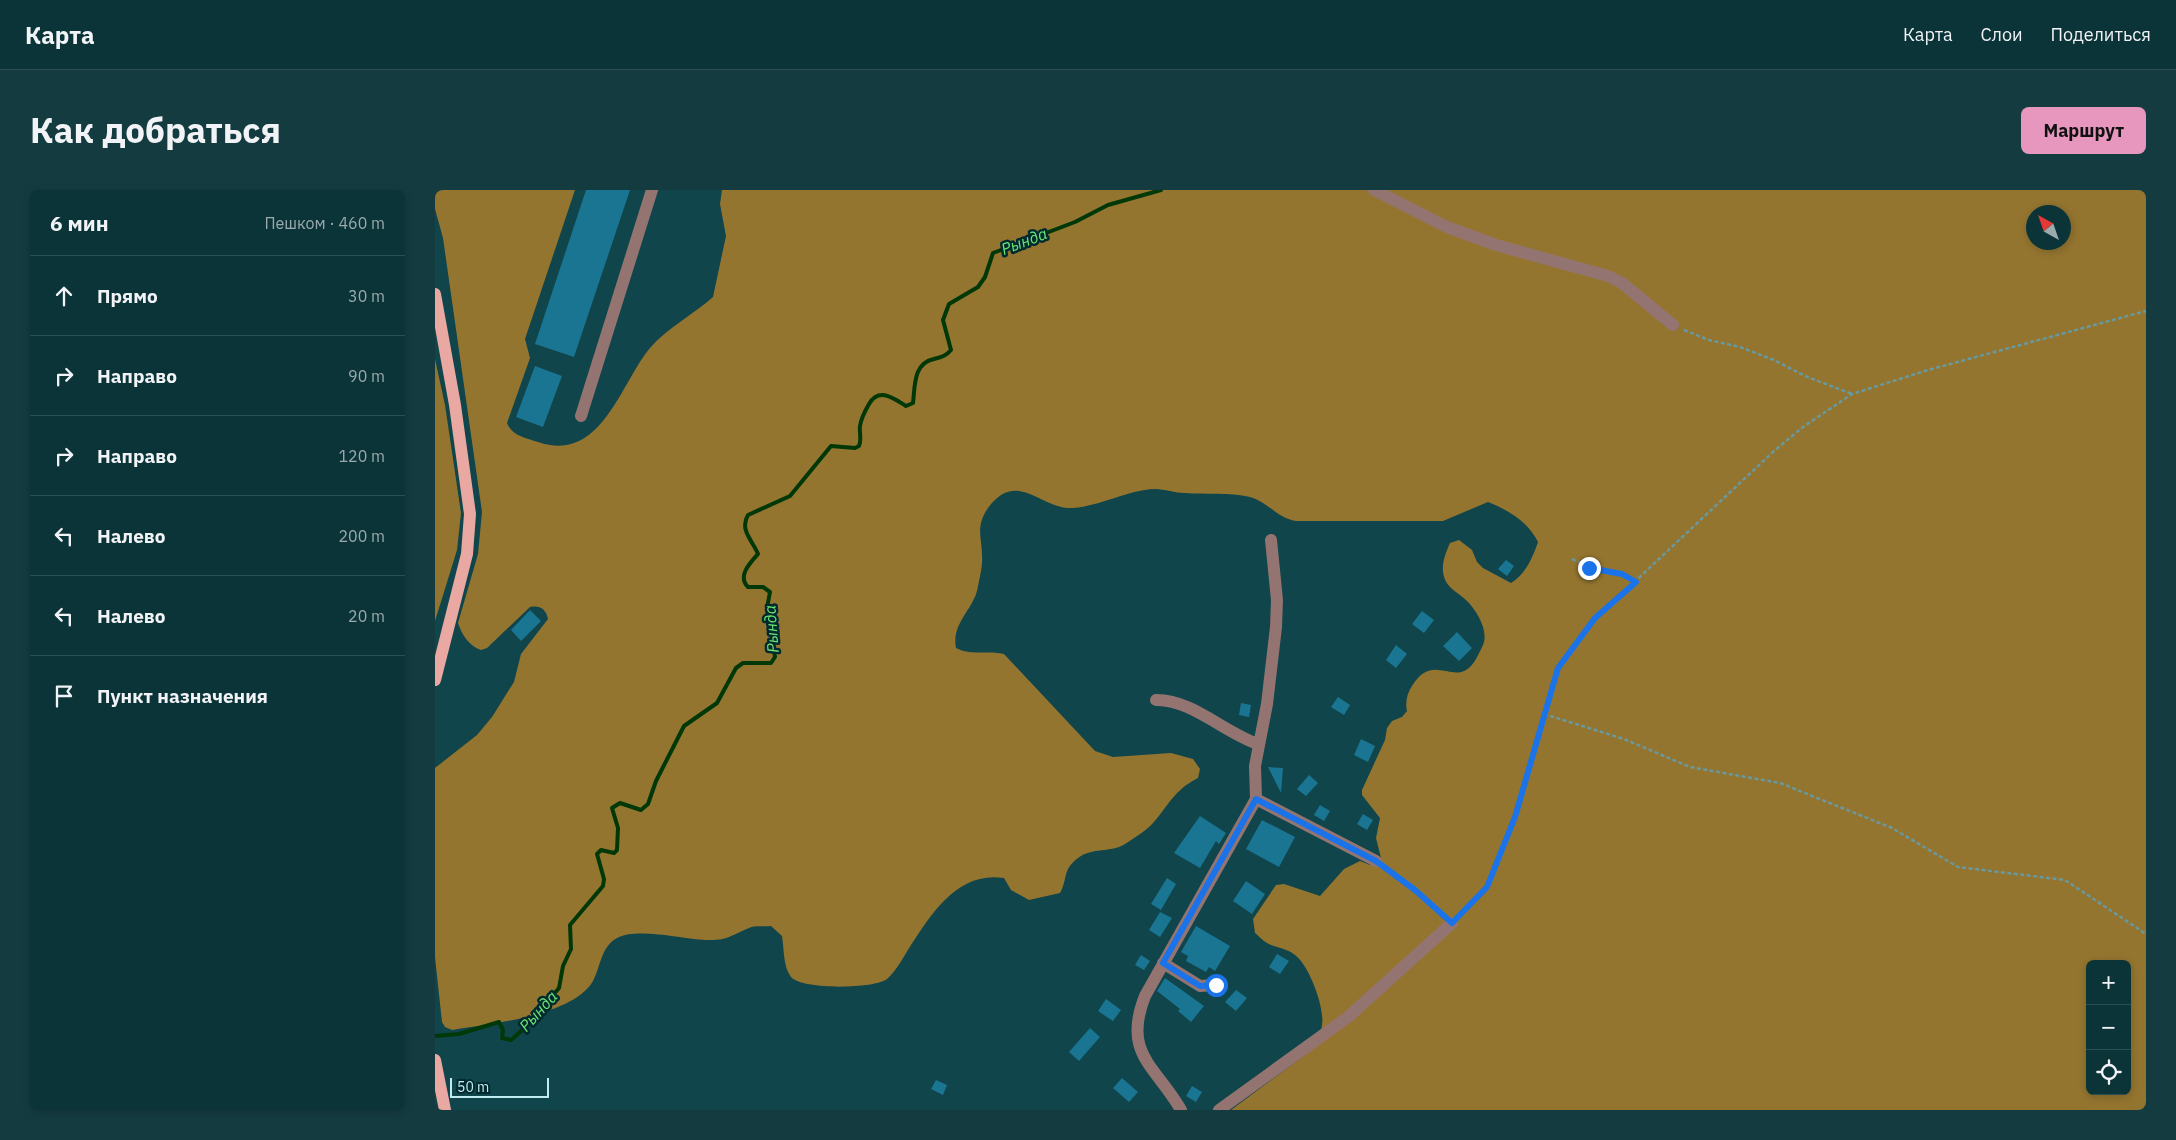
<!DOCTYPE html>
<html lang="ru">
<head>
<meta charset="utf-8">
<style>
  :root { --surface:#0b3438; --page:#143c40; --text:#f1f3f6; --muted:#9aaaae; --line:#2b4f53; --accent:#e797bd }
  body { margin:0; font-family:"IBM Plex Sans",sans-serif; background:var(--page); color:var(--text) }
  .controls { position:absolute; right:15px; bottom:15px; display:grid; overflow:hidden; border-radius:8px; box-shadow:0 2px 8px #0003 }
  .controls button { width:45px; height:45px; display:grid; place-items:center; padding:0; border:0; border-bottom:1px solid var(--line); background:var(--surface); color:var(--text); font:25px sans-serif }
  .compass { position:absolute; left:1591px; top:15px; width:45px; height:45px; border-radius:50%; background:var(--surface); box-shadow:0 2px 8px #0003; rotate:320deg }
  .scale { position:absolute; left:15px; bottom:12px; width:99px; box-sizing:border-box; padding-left:5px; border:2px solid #c0ecf1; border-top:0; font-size:14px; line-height:18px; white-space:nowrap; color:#c0ecf1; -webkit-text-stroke:4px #002a2e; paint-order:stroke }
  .stop { position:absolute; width:15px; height:15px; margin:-11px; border:4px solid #1a73e8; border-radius:50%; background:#fff }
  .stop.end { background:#1a73e8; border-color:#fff; box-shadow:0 1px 5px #0008 }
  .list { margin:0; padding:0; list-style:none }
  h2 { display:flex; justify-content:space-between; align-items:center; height:65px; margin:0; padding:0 20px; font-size:21px }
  h2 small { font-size:16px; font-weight:400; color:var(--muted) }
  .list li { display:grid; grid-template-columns:32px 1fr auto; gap:15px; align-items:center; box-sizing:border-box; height:80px; padding:0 20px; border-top:1px solid var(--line) }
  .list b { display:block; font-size:19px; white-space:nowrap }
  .list em { font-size:16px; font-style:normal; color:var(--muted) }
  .icon { flex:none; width:28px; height:28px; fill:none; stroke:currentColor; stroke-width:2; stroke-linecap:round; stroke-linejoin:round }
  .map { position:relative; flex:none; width:1711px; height:920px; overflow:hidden; border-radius:8px }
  header { display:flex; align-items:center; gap:30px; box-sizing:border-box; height:70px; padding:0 25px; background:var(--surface); border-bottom:1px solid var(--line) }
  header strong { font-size:24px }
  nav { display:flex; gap:28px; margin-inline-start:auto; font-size:18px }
  .intro { display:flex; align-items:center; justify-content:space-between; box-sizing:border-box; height:120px; padding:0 30px }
  h1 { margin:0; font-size:35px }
  .button { padding:12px 22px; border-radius:8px; background:var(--accent); color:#111; font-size:18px; font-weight:700 }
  main { display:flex; gap:30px; padding:0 30px }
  aside { flex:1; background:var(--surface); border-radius:8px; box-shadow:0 2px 8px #0003 }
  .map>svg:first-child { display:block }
  .forest { fill:#947530; fill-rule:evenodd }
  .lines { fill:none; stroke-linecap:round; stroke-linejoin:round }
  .stream { stroke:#003807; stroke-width:4 }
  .building { fill:#1a7592 }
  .path { stroke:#68999e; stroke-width:2.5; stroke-dasharray:4 2.5; stroke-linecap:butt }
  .minor { stroke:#947471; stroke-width:12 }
  .major { stroke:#e9a8a2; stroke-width:12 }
  .route { stroke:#1a73e8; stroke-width:6 }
  .labels { text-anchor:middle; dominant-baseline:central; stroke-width:5; stroke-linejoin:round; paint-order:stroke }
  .water-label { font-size:16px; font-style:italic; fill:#6ce574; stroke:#002a2e }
</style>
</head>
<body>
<header>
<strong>Карта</strong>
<nav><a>Карта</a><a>Слои</a><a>Поделиться</a></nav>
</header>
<div class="intro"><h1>Как добраться</h1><a class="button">Маршрут</a></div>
<main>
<aside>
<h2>6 мин<small>Пешком · 460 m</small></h2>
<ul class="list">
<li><svg class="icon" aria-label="ahead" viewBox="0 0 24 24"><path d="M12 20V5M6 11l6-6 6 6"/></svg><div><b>Прямо</b></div><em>30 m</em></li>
<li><svg class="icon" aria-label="right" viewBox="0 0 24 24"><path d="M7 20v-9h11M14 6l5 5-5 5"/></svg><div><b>Направо</b></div><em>90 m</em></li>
<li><svg class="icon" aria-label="right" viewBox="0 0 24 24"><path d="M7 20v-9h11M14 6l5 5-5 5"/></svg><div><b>Направо</b></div><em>120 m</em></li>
<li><svg class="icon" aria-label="left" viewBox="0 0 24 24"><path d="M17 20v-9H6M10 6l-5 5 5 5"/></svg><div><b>Налево</b></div><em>200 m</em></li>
<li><svg class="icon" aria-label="left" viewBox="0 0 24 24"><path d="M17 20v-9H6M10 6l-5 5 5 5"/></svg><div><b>Налево</b></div><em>20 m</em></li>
<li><svg class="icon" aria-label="arrive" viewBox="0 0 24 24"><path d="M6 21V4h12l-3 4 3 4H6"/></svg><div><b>Пункт назначения</b></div></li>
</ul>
</aside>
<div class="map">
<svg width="1711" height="920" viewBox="0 0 1711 920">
  <rect width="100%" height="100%" fill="#0f454b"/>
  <path class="forest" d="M0,0H140L90,149L95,168L72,233C77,246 91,248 103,252C166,274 185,194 215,158C233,137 258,125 278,107L291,46L285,14L287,0H1711V920H796L874,862C880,854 886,845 887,835C890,818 874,775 860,765C852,758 841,758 832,753C828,751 824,746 820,743L818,729L841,695L849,694L885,706L909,679L925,671L935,675L946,668L941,648L945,628L927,605V600L950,550L952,538L957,531L967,527L972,521C970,513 972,503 977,496C996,465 1014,490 1031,480C1039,476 1044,463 1048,455C1054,441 1042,421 1032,411C1022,401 1010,398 1008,382C1007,372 1011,362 1015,353L1024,350L1037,360L1042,372L1048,378L1076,393C1090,385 1098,367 1103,352C1092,331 1075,321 1053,312L1008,331H861C842,328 833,312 815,307C794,302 771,305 750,303C740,303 730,299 720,299C692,300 666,316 638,318C606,320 582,278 553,318C540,337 547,347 547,366C548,375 545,386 543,396C540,419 516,432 521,458C536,466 553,460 569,464L660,561L678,567L736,563L758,569L765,579L763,588C739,600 734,615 718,633C711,641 699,648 690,654C676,663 657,657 643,668C627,680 633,689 625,703L594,710L576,700L569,688C524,681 498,721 476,755C469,766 462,780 452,789C439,799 367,800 356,787C348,777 349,757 347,746L336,736C330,737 320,735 314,738C296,745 293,751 271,750C249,749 203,738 184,747C166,755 166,776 158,791C138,826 54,834 17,840L10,837L7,832L0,767V578L42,545L57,527L79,492L86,464L113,429C111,419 105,415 95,417L52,458L46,460C34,456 27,445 23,433L43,364L47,322L8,48L0,19ZM1598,22H1628V52H1598ZM1655,774H1692V901H1655Z
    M0,169L10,215L26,323L22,360L0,431Z"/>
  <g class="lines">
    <path class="stream" d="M0,846L24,844L64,832L68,840L67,848L76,850L92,836L124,798L128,776L136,759L135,735L168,696L169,689L162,664L166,660L179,663L182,660L183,638L177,618L185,613L206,620L213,614L221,591L249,536L282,513L301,478L308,473H336L340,467L332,418L335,402L328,397H313C302,386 315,373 323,364C318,351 304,340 313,325L355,306L396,256L420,258L424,256C427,249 424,243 425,236C426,228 430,221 434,214C444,197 458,208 471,216L478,213C480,197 478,173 499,169C506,167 511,166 516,160L508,130L514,114L543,97L550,87L558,63L640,32L673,15L726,0"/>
  </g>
  <path class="building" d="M151,0H195L139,167L100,154Z
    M100,176L127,186L108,237L81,227Z
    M1071,370L1079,376L1072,386L1063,379Z
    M95,420L106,431L86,451L76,440Z
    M987,421L999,430L989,443L977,434Z
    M1022,442L1037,458L1024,471L1008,456Z
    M961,455L972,464L961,478L951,470Z
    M903,507L915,515L909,525L896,517Z
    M806,513L816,515L814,527L804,525Z
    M926,549L940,556L933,572L919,565Z
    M833,577L848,578L846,603Z
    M874,585L883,593L871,606L862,599Z
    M885,615L895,621L889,631L879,625Z
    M928,624L938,630L932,640L922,634Z
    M765,626L791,643L784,654L781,651L765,678L739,663Z
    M827,630L860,647L844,677L811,659Z
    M732,688L741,694L726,720L716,714Z
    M811,691L830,704L817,724L798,711Z
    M725,722L737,728L725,747L714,740Z
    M761,736L795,756L780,781L774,777L771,782L751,771L753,766L746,762Z
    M842,764L854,771L845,784L834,777Z
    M706,765L715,771L709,780L700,775Z
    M730,788L769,816L756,832L743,821L745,819L722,801Z
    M801,800L812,808L801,821L790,812Z
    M671,809L686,820L678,831L663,821Z
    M655,838L665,847L644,871L634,862Z
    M687,888L703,902L694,912L678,898Z
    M501,890L512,895L508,905L496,899Z
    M757,896L767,902L761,912L751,906Z"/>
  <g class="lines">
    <path class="path" d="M1249,140L1274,150L1305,157L1339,170L1370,186L1417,204
      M1137,369L1155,377L1187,384L1201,392
      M1109,524L1189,549L1255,577L1345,593L1457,638L1523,677L1630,690L1711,744
      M951,678L980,699L1009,725
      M1025,724L1052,697L1081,627L1123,478L1161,428L1339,261L1368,237L1417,204L1493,180L1711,121"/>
    <path class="minor" d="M939,0L1012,37L1061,55L1173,86L1187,93L1238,135
      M146,226L217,0
      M721,510C756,509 790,543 823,554
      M821,609L941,671
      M728,773L765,796L781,795
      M746,920C721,876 687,864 710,806L821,609L820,576L832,514L841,437L842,410L836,350
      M784,920L913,827L1017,733"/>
    <path class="major" d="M0,104L20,215L35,324L32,364L0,490
      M0,870L10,920"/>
  </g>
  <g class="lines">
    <path class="route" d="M781,795L765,796L728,773L821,609L941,671L980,700L1017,733L1052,697L1080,627L1123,478L1160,428L1201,392L1187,384L1154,378"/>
  </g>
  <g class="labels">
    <g class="water-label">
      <text transform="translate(589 51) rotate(-21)">Рында</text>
      <text transform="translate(336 439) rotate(-94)">Рында</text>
      <text transform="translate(103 821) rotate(-48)">Рында</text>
    </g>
  </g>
</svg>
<div class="controls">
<button>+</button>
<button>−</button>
<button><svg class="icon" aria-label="locate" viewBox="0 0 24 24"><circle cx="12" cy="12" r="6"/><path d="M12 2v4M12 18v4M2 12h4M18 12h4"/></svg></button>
</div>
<svg class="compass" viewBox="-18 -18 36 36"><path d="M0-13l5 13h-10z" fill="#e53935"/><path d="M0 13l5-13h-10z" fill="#9aaaae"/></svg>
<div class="scale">50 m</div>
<div class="stop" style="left:781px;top:795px"></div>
<div class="stop end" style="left:1154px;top:378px"></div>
</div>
</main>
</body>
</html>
